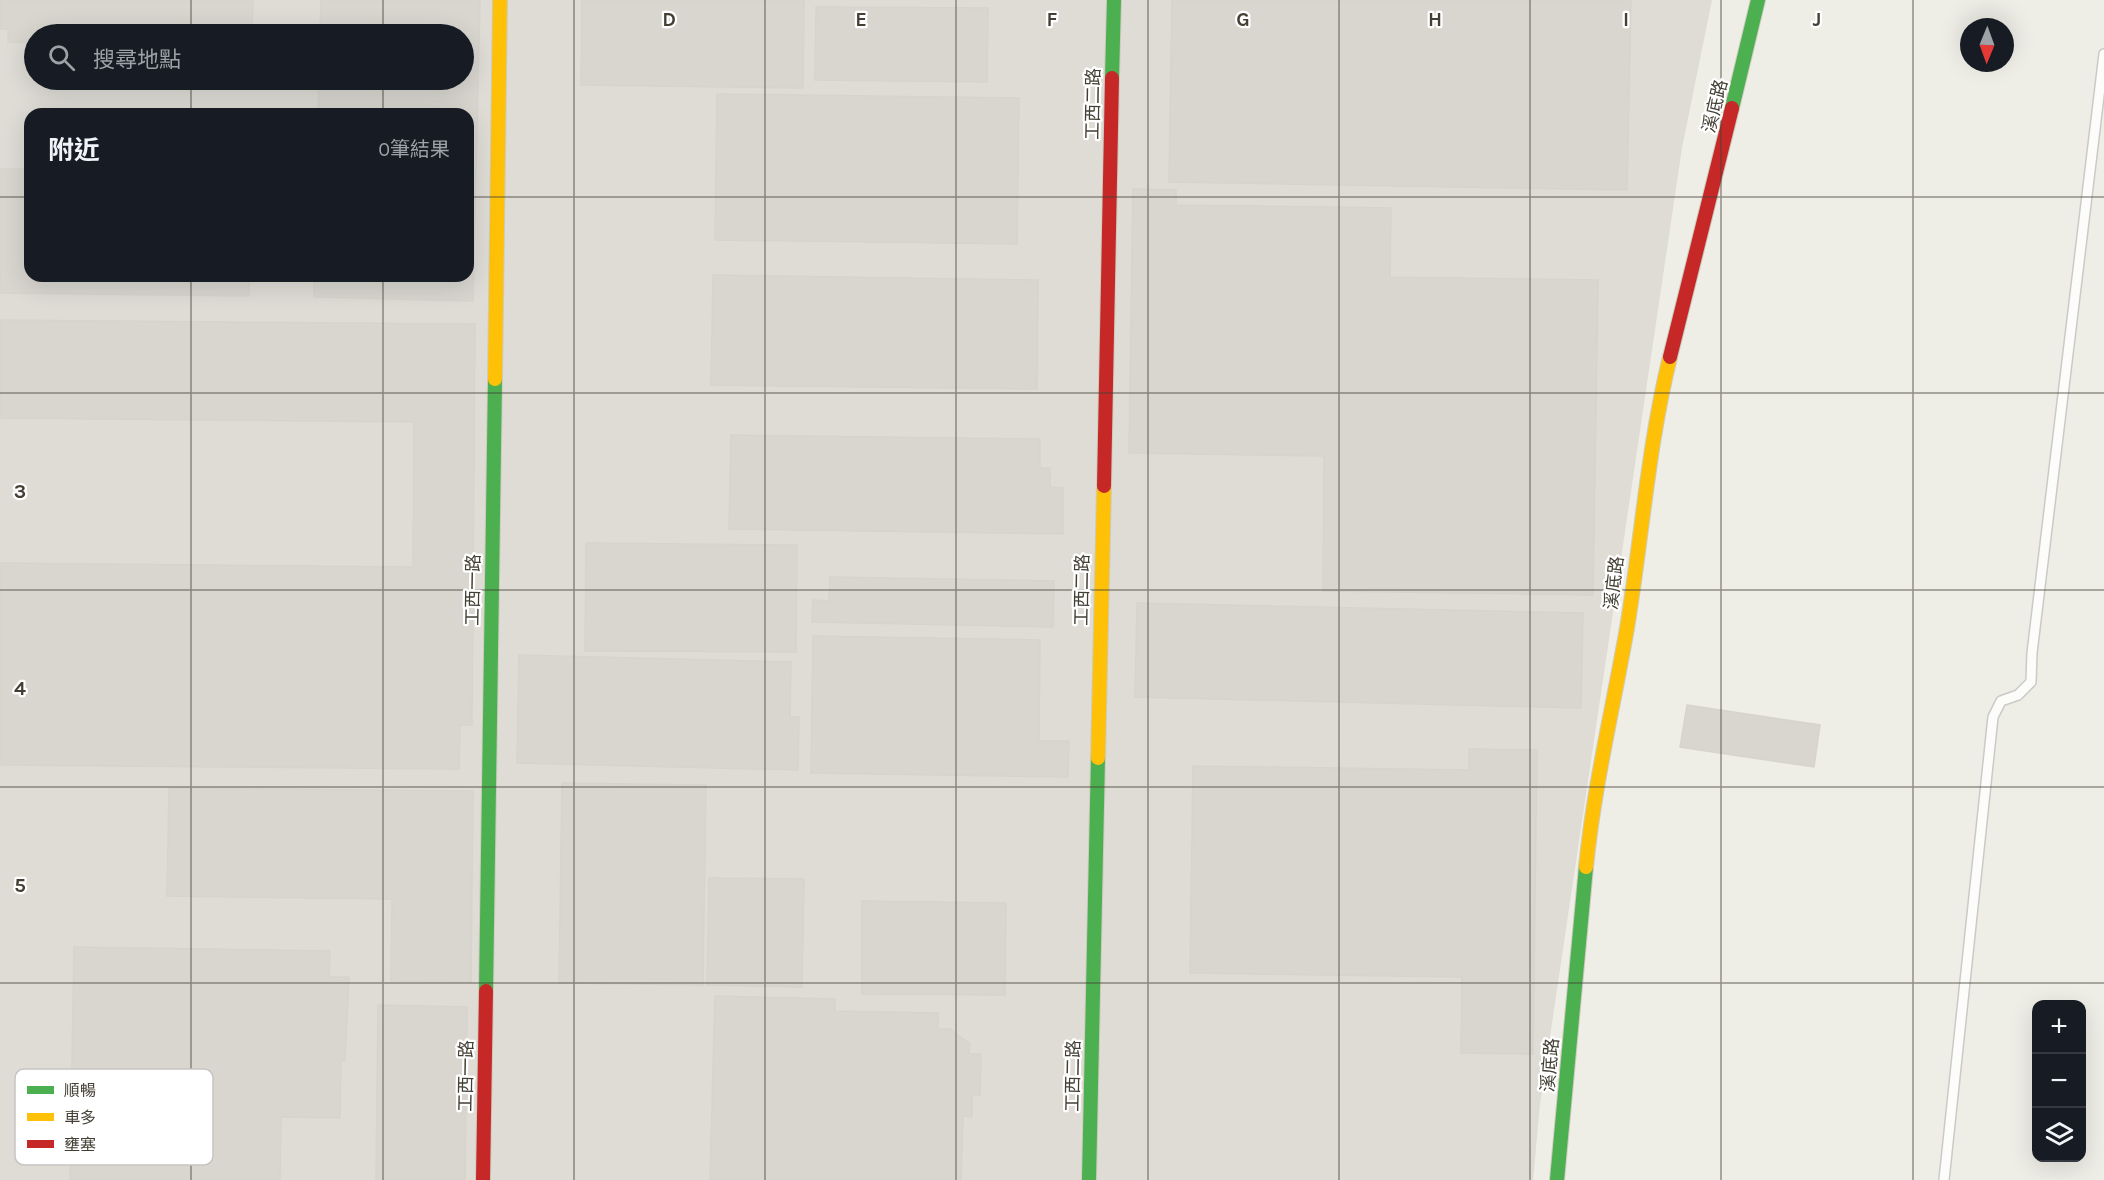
<!DOCTYPE html>
<html lang="zh-TW">
<head>
<meta charset="utf-8">
<style>
  :root { --surface:#171b24; --page:#20242c; --text:#f1f3f6; --muted:#9ea1a6; --line:#363941 }
  body { margin:0; font-family:Karla,"Noto Sans TC",sans-serif; background:var(--page); color:var(--text) }
  .controls { position:absolute; right:18px; bottom:18px; display:grid; overflow:hidden; border-radius:12px; box-shadow:0 6px 24px #0002 }
  .controls button { width:54px; height:54px; display:grid; place-items:center; padding:0; border:0; border-bottom:2px solid var(--line); background:var(--surface); color:var(--text); font:30px sans-serif }
  .compass { position:absolute; left:1960px; top:18px; width:54px; height:54px; border-radius:50%; background:var(--surface); box-shadow:0 6px 24px #0002; rotate:181deg }
  .list { margin:0; padding:0; list-style:none }
  h2 { display:flex; justify-content:space-between; align-items:center; height:78px; margin:0; padding:0 24px; font-size:26px }
  h2 small { font-size:20px; font-weight:400; color:var(--muted) }
  .icon { flex:none; width:33px; height:33px; fill:none; stroke:currentColor; stroke-width:2; stroke-linecap:round; stroke-linejoin:round }
  .map { position:relative; flex:none; width:2104px; height:1180px; overflow:hidden }
  .search { position:absolute; background:var(--surface); box-shadow:0 6px 24px #0002; left:24px; top:24px; width:450px; height:66px; display:flex; align-items:center; gap:15px; box-sizing:border-box; padding:0 21px; border-radius:33px; color:var(--muted); font-size:22px }
  .panel { position:absolute; background:var(--surface); box-shadow:0 6px 24px #0002; left:24px; top:108px; width:450px; height:174px; border-radius:18px }
  .map>svg:first-child { display:block }
  .industrial { fill:#dedcd5; fill-rule:evenodd }
  .building { fill:#d8d6cf; stroke:#d6d4cc; stroke-width:1.5 }
  .lines { fill:none; stroke-linecap:round; stroke-linejoin:round }
  .lane-casing { stroke:#cccac4; stroke-width:12 }
  .fast-casing { stroke:#cdcbbe; stroke-width:16 }
  .slow-casing { stroke:#cdcbbe; stroke-width:16 }
  .jam-casing { stroke:#cdcbbe; stroke-width:16 }
  .lane { stroke:#fcfcfb; stroke-width:9 }
  .fast { stroke:#4caf50; stroke-width:14 }
  .slow { stroke:#ffc107; stroke-width:14 }
  .jam { stroke:#c62828; stroke-width:14 }
  .grid { fill:none; stroke:#433f34; stroke-width:1.5; stroke-opacity:0.55 }
  .labels { text-anchor:middle; dominant-baseline:central; stroke-width:4.5; stroke-linejoin:round; paint-order:stroke }
  .street-label { font-size:18px; fill:#433f34; stroke:#fff }
  .key { fill:#fff; stroke:#c7c5c2; stroke-width:1.5 }
  .key-label { font-size:16px; fill:#433f34 }
  .grid-label { font-size:20px; text-anchor:middle; font-weight:bold; fill:#433f34; stroke:#fff; stroke-width:4.5; stroke-linejoin:round; paint-order:stroke }
</style>
</head>
<body>
<div class="map">
<svg width="2104" height="1180" viewBox="0 0 2104 1180">
  <rect width="100%" height="100%" fill="#eeede6"/>
  <path class="industrial" d="M0,0H1712L1682,148L1540,1104L1533,1180H0ZM34,34H464V80H34ZM30,114H468V276H30Z"/>
  <path class="building" d="M0,0H253L252,34H34V43L8,42V29H0Z
    M321,0H480L473,301L314,297V276H468V114H318L319,80H464V34H320Z
    M582,0H804L803,88L581,85Z
    M1172,0H1631L1627,190L1169,182Z
    M816,7L988,8L987,82L815,80Z
    M717,94L1019,98L1017,244L715,240Z
    M0,169H30V276H249V296L0,293Z
    M1133,189L1176,190V205L1391,208L1390,277L1598,280L1593,595L1323,591L1324,456L1129,453Z
    M713,275L1038,280L1037,389L711,385Z
    M0,320L475,324L472,725H460L459,769L0,765V563L413,567L414,422L0,418Z
    M731,435L1040,439V468H1050V487L1063,488V534L729,529Z
    M586,543L797,545L796,652L585,651Z
    M830,577L1054,581L1053,627L812,622L813,600L829,601Z
    M1137,603L1583,613L1581,708L1135,697Z
    M813,636L1040,640L1039,741H1069L1068,777L811,773Z
    M519,655L791,662L790,717H799L798,770L517,763Z
    M1687,705L1820,725L1814,767L1680,747Z
    M1469,749L1537,750L1533,1054L1461,1053L1462,977L1190,973L1193,766L1469,770Z
    M562,783L706,785L703,985L559,983Z
    M169,788L473,791L471,982L391,981L392,899L167,896Z
    M709,878L804,879L802,987L707,985Z
    M862,901L1006,903L1005,995L862,994Z
    M74,947L330,951L329,977H349L345,1061H341L340,1118L281,1117L280,1180H70Z
    M715,996L835,999V1011L938,1013V1029H950L970,1044L969,1054H981L980,1095H972V1117L963,1116L961,1180H710Z
    M378,1005L467,1007L465,1180H376Z"/>
  <g class="lines">
    <g class="lane-casing">
      <path id="lane" d="M1944,1180L1993,717L2001,701L2018,695L2031,682L2032,653L2104,54"/>
    </g>
    <g class="fast-casing">
      <path id="fast" d="M1112,78L1114,0
        M1732,108L1758,0
        M486,991L495,379
        M1089,1180L1098,758
        M1557,1180L1586,867"/>
    </g>
    <g class="slow-casing">
      <path id="slow" d="M495,379L500,0
        M1098,758L1104,486
        M1586,867C1594,786 1613,708 1627,628C1642,537 1648,446 1670,357"/>
    </g>
    <g class="jam-casing">
      <path id="jam" d="M1670,357L1732,108
        M1104,486L1112,78
        M483,1180L486,991"/>
    </g>
    <use href="#lane" class="lane"/>
    <use href="#fast" class="fast"/>
    <use href="#slow" class="slow"/>
    <use href="#jam" class="jam"/>
  </g>
  <path class="grid" d="M191,0V34M383,0V34M574,0V1180M765,0V1180M956,0V1180M1148,0V1180M1339,0V1180M1530,0V1180M1721,0V1180M1913,0V1180M191,80V114M383,80V114M0,197H30M468,197H2104M191,276V1180M383,276V1180M0,393H2104M0,590H2104M0,787H2104M0,983H2104"/>
  <g class="labels">
    <g class="street-label">
      <text transform="translate(1093 104) rotate(-89)">工西二路</text>
      <text transform="translate(1715 106) rotate(-76)">溪底路</text>
      <text transform="translate(1614 583) rotate(-83)">溪底路</text>
      <text transform="translate(473 590) rotate(-89)">工西一路</text>
      <text transform="translate(1082 590) rotate(-89)">工西二路</text>
      <text transform="translate(1550 1065) rotate(-85)">溪底路</text>
      <text transform="translate(466 1076) rotate(-89)">工西一路</text>
      <text transform="translate(1073 1076) rotate(-89)">工西二路</text>
    </g>
  </g>
  <rect x="15" y="1069" width="198" height="96" rx="9" class="key"/>
  <rect x="27" y="1086" width="27" height="8" fill="#4caf50"/>
  <rect x="27" y="1113" width="27" height="8" fill="#ffc107"/>
  <rect x="27" y="1140" width="27" height="8" fill="#c62828"/>
  <g class="key-label">
    <text x="64" y="1096">順暢</text>
    <text x="64" y="1123">車多</text>
    <text x="64" y="1150">壅塞</text>
  </g>
  <g class="grid-label">
    <text x="669" y="26">D</text>
    <text x="861" y="26">E</text>
    <text x="1052" y="26">F</text>
    <text x="1243" y="26">G</text>
    <text x="1435" y="26">H</text>
    <text x="1626" y="26">I</text>
    <text x="1817" y="26">J</text>
    <text x="20" y="498">3</text>
    <text x="20" y="695">4</text>
    <text x="20" y="892">5</text>
  </g>
</svg>
<div class="controls">
<button>+</button>
<button>−</button>
<button><svg class="icon" aria-label="layers" viewBox="0 0 24 24"><path d="M12 4l9 5-9 5-9-5zM3 14l9 5 9-5"/></svg></button>
</div>
<svg class="compass" viewBox="-18 -18 36 36"><path d="M0-13l5 13h-10z" fill="#e53935"/><path d="M0 13l5-13h-10z" fill="#9ea1a6"/></svg>
<div class="search"><svg class="icon" aria-label="search" viewBox="0 0 24 24"><circle cx="10" cy="10" r="6"/><path d="M15 15l6 6"/></svg>搜尋地點</div>
<section class="panel">
<h2>附近<small>0筆結果</small></h2>
<ul class="list">
</ul>
</section>
</div>
</body>
</html>
